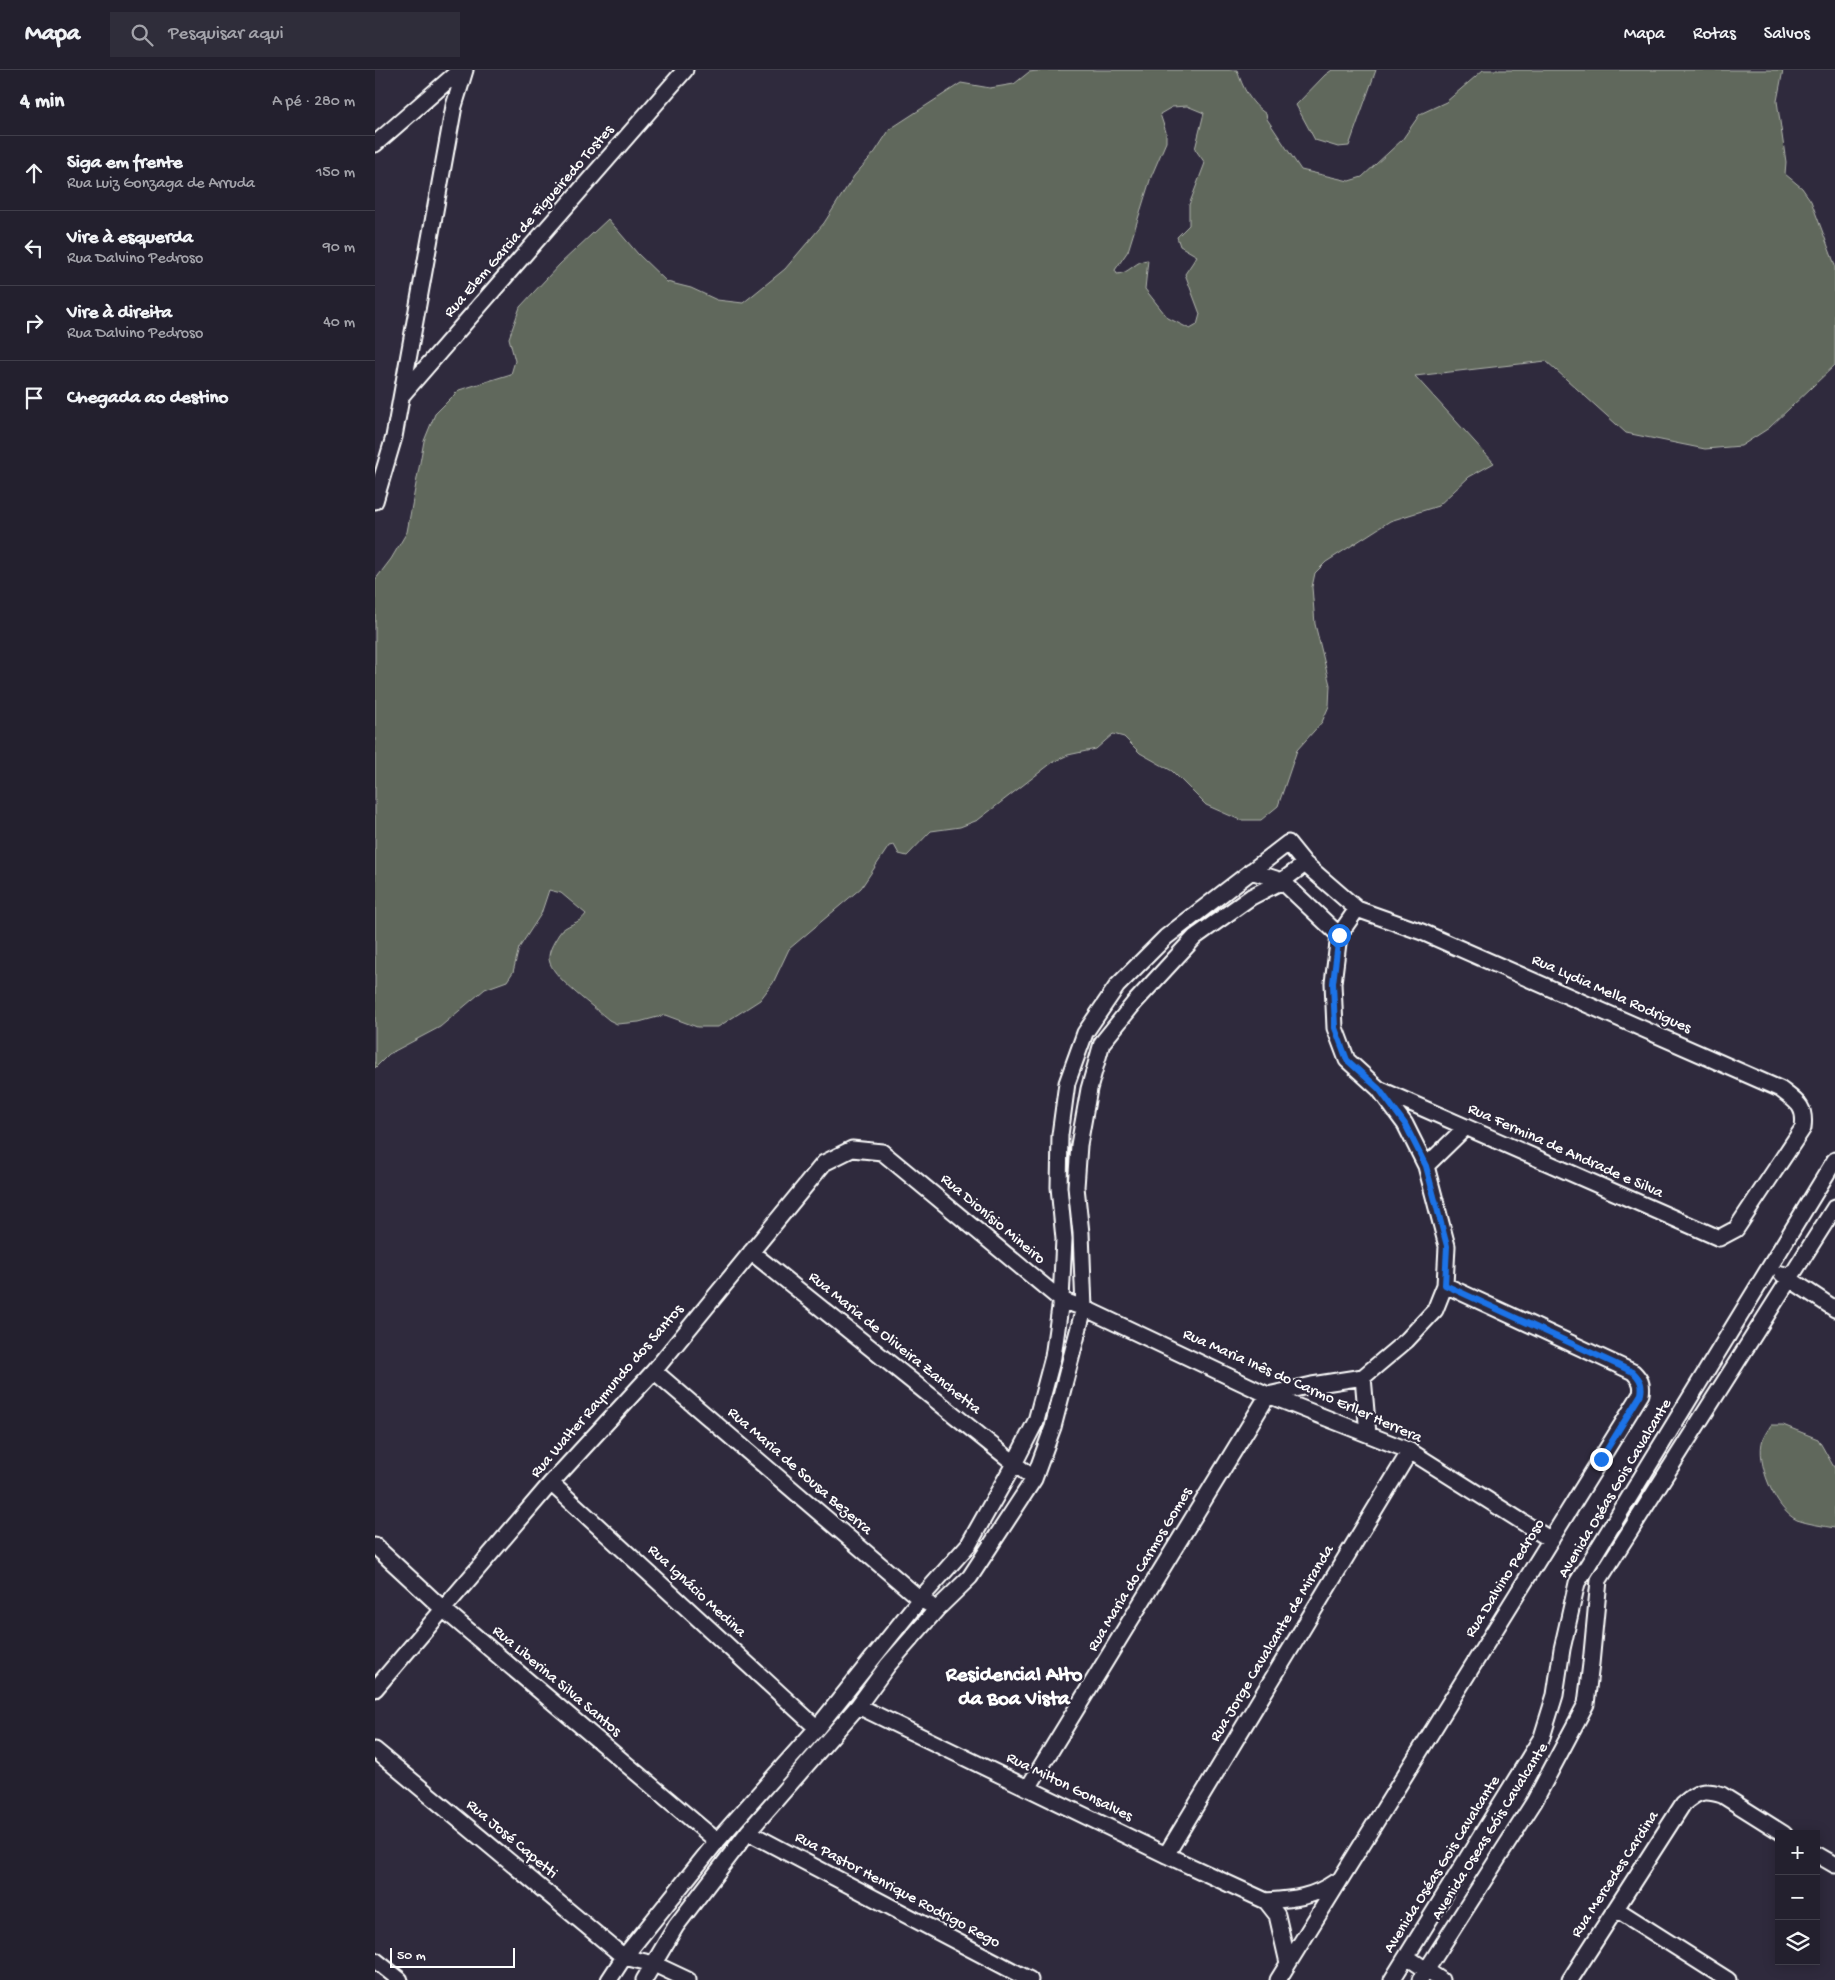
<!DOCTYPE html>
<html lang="pt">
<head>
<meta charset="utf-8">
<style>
  :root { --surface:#23202e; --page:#2f2d3a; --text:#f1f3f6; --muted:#a3a3aa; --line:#403e4a }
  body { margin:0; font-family:"Gochi Hand",sans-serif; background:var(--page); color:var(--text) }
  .controls { position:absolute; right:15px; bottom:15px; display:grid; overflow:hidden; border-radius:0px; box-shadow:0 2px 12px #0003 }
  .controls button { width:45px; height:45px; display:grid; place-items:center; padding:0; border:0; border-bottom:1px solid var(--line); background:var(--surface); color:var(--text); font:25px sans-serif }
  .scale { position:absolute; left:15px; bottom:12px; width:125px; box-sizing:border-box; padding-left:5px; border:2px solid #fff; border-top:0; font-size:14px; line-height:18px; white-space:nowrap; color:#fff; -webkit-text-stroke:4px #2f2a3d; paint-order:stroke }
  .stop { position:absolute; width:15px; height:15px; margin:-11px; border:4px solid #1a73e8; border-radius:50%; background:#fff }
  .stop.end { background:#1a73e8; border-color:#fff; box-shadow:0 1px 5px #0008 }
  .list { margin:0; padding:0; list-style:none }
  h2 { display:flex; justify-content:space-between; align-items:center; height:65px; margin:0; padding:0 20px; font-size:21px }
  h2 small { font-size:16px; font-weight:400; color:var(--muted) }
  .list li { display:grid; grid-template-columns:32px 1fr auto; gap:15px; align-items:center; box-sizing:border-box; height:75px; padding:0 20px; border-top:1px solid var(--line) }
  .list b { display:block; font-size:19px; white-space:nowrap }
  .list p { margin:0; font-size:16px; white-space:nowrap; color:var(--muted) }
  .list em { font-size:16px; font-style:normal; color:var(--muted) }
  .icon { flex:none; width:28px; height:28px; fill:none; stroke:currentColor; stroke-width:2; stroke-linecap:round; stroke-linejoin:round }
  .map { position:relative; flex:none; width:1460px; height:1910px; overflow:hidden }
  header { display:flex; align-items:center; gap:30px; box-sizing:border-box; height:70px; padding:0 25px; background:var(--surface); border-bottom:1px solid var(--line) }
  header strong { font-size:24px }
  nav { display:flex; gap:28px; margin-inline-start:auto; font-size:18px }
  .search { width:350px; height:45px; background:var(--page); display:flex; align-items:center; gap:12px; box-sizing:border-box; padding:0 18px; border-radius:0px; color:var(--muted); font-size:19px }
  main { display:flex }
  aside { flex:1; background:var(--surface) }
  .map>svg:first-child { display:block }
  .green { fill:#60685b; stroke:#b0b4ad; fill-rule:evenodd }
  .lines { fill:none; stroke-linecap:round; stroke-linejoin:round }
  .minor-casing { stroke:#fff; stroke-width:19 }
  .minor { stroke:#2f2a3d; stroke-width:15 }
  .route { stroke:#1a73e8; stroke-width:6 }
  .labels { text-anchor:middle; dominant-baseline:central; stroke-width:4.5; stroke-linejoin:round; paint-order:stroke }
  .street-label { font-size:16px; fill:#fff; stroke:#2f2a3d }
  .district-label { font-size:21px; font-weight:bold; fill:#fff; stroke:#2f2a3d }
</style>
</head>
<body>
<header>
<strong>Mapa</strong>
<div class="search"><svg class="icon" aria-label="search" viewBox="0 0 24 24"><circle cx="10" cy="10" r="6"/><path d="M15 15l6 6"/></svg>Pesquisar aqui</div>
<nav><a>Mapa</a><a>Rotas</a><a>Salvos</a></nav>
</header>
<main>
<aside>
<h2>4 min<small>A pé · 280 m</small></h2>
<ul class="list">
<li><svg class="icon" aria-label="ahead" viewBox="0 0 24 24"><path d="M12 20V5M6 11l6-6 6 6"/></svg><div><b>Siga em frente</b><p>Rua Luiz Gonzaga de Arruda</p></div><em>150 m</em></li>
<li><svg class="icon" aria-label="left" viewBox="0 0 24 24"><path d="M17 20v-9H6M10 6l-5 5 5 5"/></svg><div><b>Vire à esquerda</b><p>Rua Dalvino Pedroso</p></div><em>90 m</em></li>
<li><svg class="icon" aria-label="right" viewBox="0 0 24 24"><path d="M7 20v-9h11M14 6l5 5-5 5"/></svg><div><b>Vire à direita</b><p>Rua Dalvino Pedroso</p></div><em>40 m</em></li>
<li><svg class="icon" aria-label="arrive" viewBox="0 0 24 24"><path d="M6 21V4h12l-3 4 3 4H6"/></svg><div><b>Chegada ao destino</b></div></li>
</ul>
</aside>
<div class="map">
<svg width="1460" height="1910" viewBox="0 0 1460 1910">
  <rect width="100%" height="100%" fill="#2f2a3d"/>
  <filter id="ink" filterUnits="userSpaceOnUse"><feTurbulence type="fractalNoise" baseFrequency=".02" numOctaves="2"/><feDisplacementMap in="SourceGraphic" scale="10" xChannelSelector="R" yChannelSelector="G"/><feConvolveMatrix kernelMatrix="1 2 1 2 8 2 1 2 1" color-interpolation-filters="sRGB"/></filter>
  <g filter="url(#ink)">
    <path class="green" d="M670,0H862C868,18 875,33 891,44L892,49L926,100L974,111L987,107L1027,70L1045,44L1071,32L1108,0H1408L1402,31L1411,92L1410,104L1427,118L1436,131L1460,195V295L1394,358L1366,376L1330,379L1251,363L1171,291L1040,306L1119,393L1094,407L1063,436L1015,451L951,492L940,503L937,517L940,554L955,615L954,636L947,652L922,680L903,736L886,750H865L831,735L797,701L765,683L749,667L738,664L721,679L693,685L678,692L603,750L585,757L556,761L532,786L524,784L519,775L514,776L486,818L414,879L398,913L385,930L343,957H322L290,945L264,952L242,954L234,950C219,937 181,910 175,893C171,884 179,872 184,864C190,854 205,854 211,844L186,823L174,820L166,844L144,878L138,902L132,911L110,919L65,957L14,984L0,998V510L16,489L32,462L49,371L60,344L84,320L136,304L140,291L134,268L145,237L185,194L233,149L263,184L292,212L316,218L342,230L368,233L410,199L449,153L479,106L500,82L515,59L586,13L615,18L639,14L654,2ZM812,36L829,43L820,79L830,93L814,135V155L802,167L805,176L822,186L810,204L825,244L822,255L815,259L793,248L770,219L773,190C761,190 754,204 742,204L740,200L753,181L776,107L791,72V62L785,44L797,37Z
      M957,0H1001L974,76L963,77L940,70L921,35L950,5Z
      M1396,1355H1408L1443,1369L1460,1399V1458C1448,1456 1433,1454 1422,1450C1400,1440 1380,1391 1388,1369C1390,1364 1393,1360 1396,1355Z"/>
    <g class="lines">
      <g class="minor-casing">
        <path id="minor" d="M0,74L85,0
          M27,325L310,0
          M0,431L19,367L79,36L90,0
          M876,801L907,811L964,865
          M1051,1096L1091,1057
          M376,1182L659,1409
          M1407,1204L1460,1239
          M279,1301L545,1529L554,1534
          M988,1307L993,1364
          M176,1413L442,1658
          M0,1476L68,1539L342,1771
          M0,1619L176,1413L279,1301L449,1093L477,1079L507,1082L686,1230L709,1238L893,1325L1035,1381L1176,1470
          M483,1636L791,1785L891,1831L902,1845L913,1893
          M0,1680L249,1887L279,1894L313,1910
          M653,1718L893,1325L937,1315L988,1307L1032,1270L1060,1240L1070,1215L1072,1176L1051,1096L1030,1054L1004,1019L972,990L960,958L958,913L964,865L982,839
          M373,1762L655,1910
          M1441,1784L1460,1795
          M791,1785L1035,1381
          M891,1831C918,1829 937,1828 960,1812
          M1241,1839L1353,1910
          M1032,1887L1066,1910
          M0,1890L25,1910
          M234,1910L249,1887L342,1771L442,1658L545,1529L594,1474L639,1394L661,1351L678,1287L686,1230L689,1169L684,1117L685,1065L692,1013L710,963L742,916L791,867L913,773L930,794L982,839L1047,862L1405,1019C1422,1032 1431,1036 1428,1058L1361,1159L1344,1168L1004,1019
          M269,1910L301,1856L373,1762L483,1636L513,1595L562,1539L595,1507L659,1409L678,1357L709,1238L706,1163L701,1117L704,1075L714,1019L727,973L760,932L820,867L876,827L907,811L930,794
          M903,1910L1266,1324C1268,1314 1265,1309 1258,1302L1070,1215
          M1017,1910L1167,1667L1180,1625L1187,1579L1202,1513L1460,1090
          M1045,1910L1159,1732L1211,1634L1216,1594L1224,1510L1460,1137
          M1195,1910L1308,1734C1322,1722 1328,1719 1347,1725L1409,1764"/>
      </g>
      <use href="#minor" class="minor"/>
    </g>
  </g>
  <g class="lines" filter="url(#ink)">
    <path class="route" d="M964,865L958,913L960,958L972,990L1004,1019L1030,1054L1051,1096L1072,1176L1070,1215L1258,1302C1265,1309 1268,1314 1266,1324L1226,1389"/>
  </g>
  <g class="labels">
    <g class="street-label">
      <text transform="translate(155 152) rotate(-49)">Rua Elem Garcia de Figueiredo Tostes</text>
      <text transform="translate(1236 925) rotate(24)">Rua Lydia Mella Rodrigues</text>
      <text transform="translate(1190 1082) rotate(24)">Rua Fermina de Andrade e Silva</text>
      <text transform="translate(617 1150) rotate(40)">Rua Dionísio Mineiro</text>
      <text transform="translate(519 1274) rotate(39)">Rua Maria de Oliveira Zanchetta</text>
      <text transform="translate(927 1317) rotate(24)">Rua Maria Inês do Carmo Erller Herrera</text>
      <text transform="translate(233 1322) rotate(-49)">Rua Walter Raymundo dos Santos</text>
      <text transform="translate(424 1402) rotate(41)">Rua Maria de Sousa Bezerra</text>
      <text transform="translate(1241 1419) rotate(-59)">Avenida Oséas Gois Cavalcante</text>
      <text transform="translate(766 1500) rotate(-59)">Rua Maria do Carmos Gomes</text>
      <text transform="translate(1131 1509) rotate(-58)">Rua Dalvino Pedroso</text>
      <text transform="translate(321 1522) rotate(43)">Rua Ignácio Medina</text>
      <text transform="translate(898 1574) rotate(-59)">Rua Jorge Cavalcante de Miranda</text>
      <text transform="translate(181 1612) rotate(40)">Rua Liberina Silva Santos</text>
      <text transform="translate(694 1718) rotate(26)">Rua Milton Gonsalves</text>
      <text transform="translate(1116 1762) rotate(-58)">Avenida Oseas Góis Cavalcante</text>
      <text transform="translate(136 1770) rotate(40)">Rua José Capetti</text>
      <text transform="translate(1068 1795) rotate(-58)">Avenida Oséas Gois Cavalcante</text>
      <text transform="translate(1241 1805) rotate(-57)">Rua Mercedes Cardina</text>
      <text transform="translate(522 1821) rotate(28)">Rua Pastor Henrique Rodrigo Rego</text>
    </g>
    <g class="district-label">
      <text x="639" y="1606">Residencial Alto<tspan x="639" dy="24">da Boa Vista</tspan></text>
    </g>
  </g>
</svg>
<div class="controls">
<button>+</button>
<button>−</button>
<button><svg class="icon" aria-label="layers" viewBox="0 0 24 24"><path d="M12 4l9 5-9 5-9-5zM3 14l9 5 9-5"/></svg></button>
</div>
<div class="scale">50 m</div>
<div class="stop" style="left:964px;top:865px"></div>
<div class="stop end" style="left:1226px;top:1389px"></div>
</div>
</main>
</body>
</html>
